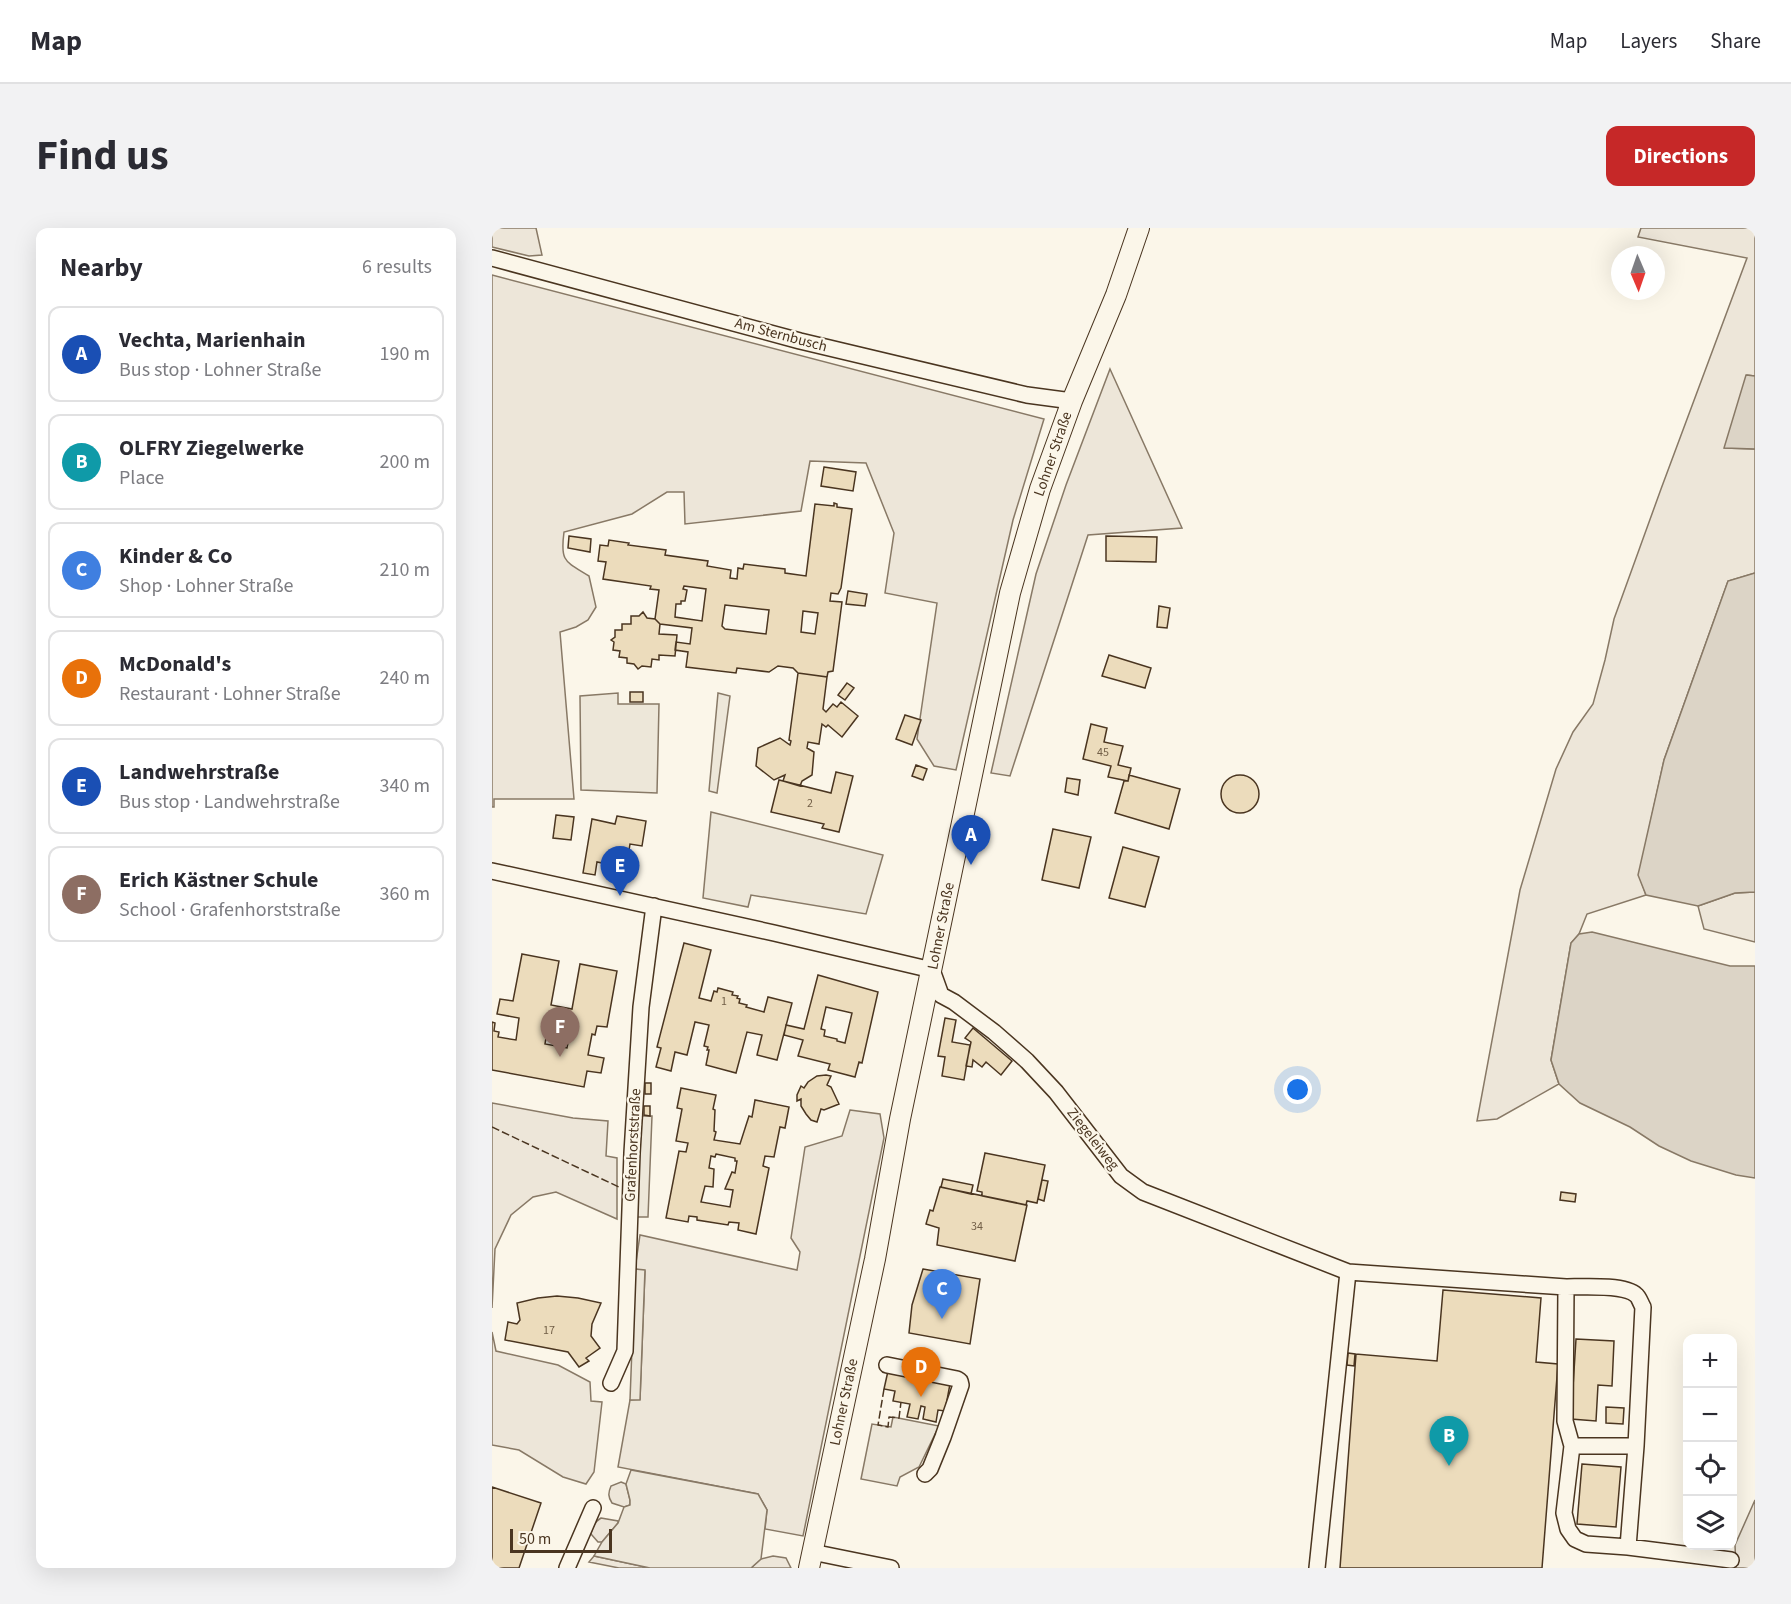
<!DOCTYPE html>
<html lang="en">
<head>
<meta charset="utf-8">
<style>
  :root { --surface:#fff; --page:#f2f2f3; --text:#2b2b33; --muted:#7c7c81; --line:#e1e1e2; --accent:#c62828 }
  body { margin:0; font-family:"Source Sans 3",sans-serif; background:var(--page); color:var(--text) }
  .controls { position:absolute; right:18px; bottom:18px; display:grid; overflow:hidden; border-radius:12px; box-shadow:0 6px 24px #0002 }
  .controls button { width:54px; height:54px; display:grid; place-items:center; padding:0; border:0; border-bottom:2px solid var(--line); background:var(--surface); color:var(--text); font:30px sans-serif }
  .compass { position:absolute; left:1119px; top:18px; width:54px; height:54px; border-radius:50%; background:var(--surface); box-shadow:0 6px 24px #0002; rotate:178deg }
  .scale { position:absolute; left:18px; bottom:15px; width:102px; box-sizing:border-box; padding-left:6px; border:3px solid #4a3520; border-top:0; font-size:16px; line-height:21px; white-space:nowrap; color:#4a3520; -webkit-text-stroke:4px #fbf6e9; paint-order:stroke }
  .you { position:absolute; left:806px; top:862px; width:21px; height:21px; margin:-15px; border:4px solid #fff; border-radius:50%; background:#1a73e8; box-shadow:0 0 0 9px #1a73e833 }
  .badge { display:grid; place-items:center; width:39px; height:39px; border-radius:50%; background:var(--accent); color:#fff; font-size:20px; font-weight:700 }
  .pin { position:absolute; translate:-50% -50px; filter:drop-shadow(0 2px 3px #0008) }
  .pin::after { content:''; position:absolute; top:32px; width:21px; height:18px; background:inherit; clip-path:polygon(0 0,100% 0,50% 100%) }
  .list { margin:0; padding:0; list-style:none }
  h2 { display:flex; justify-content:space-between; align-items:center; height:78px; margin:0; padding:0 24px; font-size:26px }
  h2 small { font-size:20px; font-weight:400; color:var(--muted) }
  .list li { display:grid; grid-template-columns:39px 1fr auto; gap:18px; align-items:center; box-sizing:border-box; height:96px; margin:0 12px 12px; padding:0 12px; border:2px solid var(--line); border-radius:12px }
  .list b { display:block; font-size:22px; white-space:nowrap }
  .list p { margin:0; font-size:20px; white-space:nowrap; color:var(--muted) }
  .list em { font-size:20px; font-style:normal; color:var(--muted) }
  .icon { flex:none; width:33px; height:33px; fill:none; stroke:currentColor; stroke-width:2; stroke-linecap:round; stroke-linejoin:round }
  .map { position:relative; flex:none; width:1263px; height:1340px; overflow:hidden; border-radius:12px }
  header { display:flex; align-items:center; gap:36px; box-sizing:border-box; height:84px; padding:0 30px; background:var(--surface); border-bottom:2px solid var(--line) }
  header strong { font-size:28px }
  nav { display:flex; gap:33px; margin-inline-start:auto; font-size:21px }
  .intro { display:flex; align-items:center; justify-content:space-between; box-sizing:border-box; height:144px; padding:0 36px }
  h1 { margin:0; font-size:42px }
  .button { padding:15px 27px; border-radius:12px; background:var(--accent); color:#fff; font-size:21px; font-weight:700 }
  main { display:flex; gap:36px; padding:0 36px }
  aside { flex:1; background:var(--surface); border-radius:12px; box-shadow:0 6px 24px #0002 }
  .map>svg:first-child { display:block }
  .green { fill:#ede6d9; stroke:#887966; stroke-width:1.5 }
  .parking { fill:#ede7d9; stroke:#887966; stroke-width:1.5 }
  .water { fill:#dcd4c6; stroke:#887966; stroke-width:1.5 }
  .building { fill:#ecdcbc; stroke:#4a3520; stroke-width:1.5; fill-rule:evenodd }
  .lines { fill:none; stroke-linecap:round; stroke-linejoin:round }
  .minor-casing { stroke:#4a3520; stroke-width:18 }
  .major-casing { stroke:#4a3520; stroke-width:22 }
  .minor { stroke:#fbf6e9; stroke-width:15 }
  .major { stroke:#fbf6e9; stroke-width:20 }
  .fence { stroke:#4a3520; stroke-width:1.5; stroke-dasharray:8 3; stroke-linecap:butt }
  .labels { text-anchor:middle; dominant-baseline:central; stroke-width:4.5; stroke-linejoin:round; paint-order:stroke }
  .number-label { font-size:12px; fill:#725f47 }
  .street-label { font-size:15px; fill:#4a3520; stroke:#fbf6e9 }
</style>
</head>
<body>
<header>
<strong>Map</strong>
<nav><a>Map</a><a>Layers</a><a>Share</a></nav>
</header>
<div class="intro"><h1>Find us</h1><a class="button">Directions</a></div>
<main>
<aside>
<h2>Nearby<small>6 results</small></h2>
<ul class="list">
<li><span class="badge" style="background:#1a4fb4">A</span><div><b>Vechta, Marienhain</b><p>Bus stop · Lohner Straße</p></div><em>190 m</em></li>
<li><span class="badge" style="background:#0f9aa8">B</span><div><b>OLFRY Ziegelwerke</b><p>Place</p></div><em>200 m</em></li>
<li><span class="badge" style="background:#3f7fe0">C</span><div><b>Kinder &amp; Co</b><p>Shop · Lohner Straße</p></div><em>210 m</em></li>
<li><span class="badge" style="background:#e8710a">D</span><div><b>McDonald's</b><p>Restaurant · Lohner Straße</p></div><em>240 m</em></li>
<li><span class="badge" style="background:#1a4fb4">E</span><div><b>Landwehrstraße</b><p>Bus stop · Landwehrstraße</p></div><em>340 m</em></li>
<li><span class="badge" style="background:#8d6e63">F</span><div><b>Erich Kästner Schule</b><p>School · Grafenhorststraße</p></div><em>360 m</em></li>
</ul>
</aside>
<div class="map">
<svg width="1263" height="1340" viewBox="0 0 1263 1340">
  <rect width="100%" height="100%" fill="#fbf6e9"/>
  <path class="green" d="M0,0H44L50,27L37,28L0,19Z
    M1149,0H1263V148L1255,147L1233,220L1263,221V345L1236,353L1172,532L1147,647L1154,667L1095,686L1087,706L1079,715L1059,832L1067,856L1005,891L985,893L1028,662L1064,541L1081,504L1101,476L1113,432L1122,391L1169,261L1255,30L1146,9Z
    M0,47L552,191L521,292L464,542L442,538L425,511L445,375L393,365L402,305L374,235L318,233L309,283L193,296L192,264H175L140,286L72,304C68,334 73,333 97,348L104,379L96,392L84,399L68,404L82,571H2V579H0Z
    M618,141L690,300L596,307L518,548L499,545L544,346L574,257Z
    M1263,664V714L1212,701L1206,678L1243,665Z
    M0,875L81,890L116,893L114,928L125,930V991L64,964L41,969L19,987L3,1021L0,1080Z
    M358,882L388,886L392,910L311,1308L273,1301L275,1282L266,1266L126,1239L138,1172L148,1171L153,1043L143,1041L148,1007L305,1042L308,1024L299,1010L313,919L350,908Z
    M0,1104L4,1123L66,1137L98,1154L99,1173L110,1174L102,1244L94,1256L71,1249L27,1222L0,1217Z
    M129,1254L134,1256L138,1272V1277L132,1279L120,1275C116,1269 116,1265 119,1258Z
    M1263,1272V1340H1244L1243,1317Z
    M109,1290L126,1293V1295L110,1314H106L99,1306C100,1299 102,1294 109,1290Z
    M102,1328L158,1340H127L97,1334Z
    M281,1328L294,1330L299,1340H259L269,1331Z"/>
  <path class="parking" d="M126,465V476H167L165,565L89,562L88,468Z
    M226,465L238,468L225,565L217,563Z
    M219,584L391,627L374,686L259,667L256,679L211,670Z
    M148,888H160L156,989H144Z
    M143,1041L153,1042L148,1172H138Z
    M401,1189L447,1198L427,1239L408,1249L405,1258L369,1251L380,1196L399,1199Z
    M139,1242L266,1266L275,1282L269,1331L259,1340H158L102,1328L110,1314L126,1295L132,1279L138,1277V1272L134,1256Z"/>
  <path class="water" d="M1254,147L1263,148V221L1232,220Z
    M1263,345V664L1243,665L1206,678L1154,667L1146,647L1172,532L1236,353Z
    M1100,704L1238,738H1263V950L1244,947L1199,933L1167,918L1138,899L1088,875L1067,856L1059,832L1079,715L1087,706Z"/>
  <path class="building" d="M332,239L364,244L361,263L329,258Z
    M342,275L345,276V279L360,281L349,360L346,366L339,365L338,373L350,374L341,443L336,444L335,449L306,445L301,440L286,438L277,444L245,440L244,445L194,439L196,424L183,422L184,414L198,416L200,400L168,396L163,391L167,362L158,361L159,358L111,351L114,334L106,333L108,317L116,318L117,312L137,315L136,317L174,322L173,327L216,333L215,338L239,342L238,350L245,351L246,340L251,341L252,336L293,341V345L314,348L323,276L342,278ZM192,358L214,361L210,393L183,389L184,376H189V373H193L195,362L191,361ZM233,377L277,382L274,406L233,401L230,398ZM311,383L326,385L323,406L309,404Z
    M77,308L99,311L98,324L76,320Z
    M614,308L665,309L664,334L614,333Z
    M356,363L375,366L373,378L354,376Z
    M667,378L678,380L675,400L665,399Z
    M151,384L155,390L163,391L168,396L167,406L185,407L183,428L167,427V432L160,431L159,439L150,438L146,441L142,436L135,435V430L127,429L128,423L121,422L122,414L119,412L123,409V402H130V396H139V388H147Z
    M617,427L659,440L653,460L610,448Z
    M306,445L335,449L331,481L334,484L341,476L345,479L349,474L366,488L350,509L336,497L334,499L330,496L327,516L316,514L315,520L322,524L320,547L310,553L308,558L291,553L293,547L282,552L264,538L266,520L288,510L298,517L299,513L297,512Z
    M355,455L362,460L353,472L346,467Z
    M138,464H151V474H138Z
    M413,487L429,492L420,517L404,511Z
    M599,496L615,500L612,514L631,518L626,537L639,540L636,553L616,549L619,538L591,531Z
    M424,537L435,541L431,552L420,548Z
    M344,544L361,548L347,604L330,600L332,596L279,584L287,552L339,565Z
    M729 566a19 19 0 1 1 38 0a19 19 0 1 1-38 0Z
    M637,547L688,561L677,601L623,585L632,553H636Z
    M575,550L588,552L586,567L573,564Z
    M64,587L82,589L79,612L61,610Z
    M125,588L154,593L150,618L138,616L132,654L117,652L120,637L105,634L103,647L91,645L100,591L123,596Z
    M561,601L599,609L587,660L550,652Z
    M631,619L667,629L653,679L617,670Z
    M192,715L219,722L207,770L219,773L222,763L225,764L226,760L241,764L240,767L246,768L245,770L248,771L247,775L255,777L254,779L272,784L276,769L300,775L285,832L265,827L270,807L255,804L244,845L214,837L217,822H215L216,819L212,818L217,797L203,794L195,827L183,824L179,843L164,839L169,820L165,819Z
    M30,726L67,733L59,777L80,781L88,736L125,743L115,799L105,798L103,807L100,806L96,827L112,830L109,845L95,843L92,859L0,842V794L3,795L2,803L7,804L6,809L24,812L27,790L5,786L8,771L21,773ZM56,798L78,803L75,820L53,816Z
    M326,747L386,764L370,835L367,834L363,849L336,842L338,836L306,828L311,812L292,807L294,797L312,801ZM334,779L360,785L353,815L345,813V811L332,808L333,802L329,801Z
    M453,790L464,792L460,814L478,817L472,852L450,848L453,829L446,828Z
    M481,800L520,833L509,847L494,834L490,839L481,832L480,839L474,838L479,814L473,810Z
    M334,847L339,848L335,857L339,859L347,876L332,882L329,881L325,894L319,892L314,886L309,878V871L305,873V867L309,858L312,860L316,854L325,848Z
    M153,855H159V866H153Z
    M189,860L224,867L221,881L223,882L222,903L224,904L222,912L248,916L257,888L260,889L263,872L297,879L293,900L288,899L282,929L273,928L271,938L277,940L264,1006L246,1002L247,995L237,994L236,997L205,992V989L197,988L196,994L174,990L187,923L194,924L196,915L184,913L190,881L185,880ZM224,926L243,930V933H245L243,945L240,944L233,961L241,962L238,979L209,974L213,958L221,959L222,941L217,940L219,928L223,929Z
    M152,878H158V888L152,887Z
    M493,925L553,937L545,975L535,973L534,977L490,968V964L485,963Z
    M451,951L481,957L479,966L449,959Z
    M550,952L556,953L552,973L546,971Z
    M448,959L535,977L523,1033L445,1017L447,1000L434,996L438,982L441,983Z
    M1069,964L1084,966L1083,974L1068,972Z
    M431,1041L488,1051L478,1116L417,1105L420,1077Z
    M951,1062L1049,1070L1044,1134L1066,1136L1050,1340H848L864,1126L945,1133Z
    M65,1068L86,1070L109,1075L100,1096L99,1108L108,1120L94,1130L97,1133L87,1139L76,1124L13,1112L16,1094L25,1096L28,1092L25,1075L46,1070Z
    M1084,1111L1122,1113L1120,1158L1106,1157L1104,1193L1079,1191Z
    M856,1125L863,1126L862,1138L855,1137Z
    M396,1143L458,1156L453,1183L446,1182L444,1194L431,1191L433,1179L429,1178L426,1191L415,1189L418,1176L401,1173L403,1163L392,1161Z
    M1114,1179L1132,1180L1131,1196L1114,1195Z
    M1090,1236L1129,1239L1124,1299L1085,1296Z
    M0,1259L49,1275L27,1340H0Z"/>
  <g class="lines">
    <g class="minor-casing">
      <path id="minor" d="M0,30L308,113L535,167L580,173
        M0,643L282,705L440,742L449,767L462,774L502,804L535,833L564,864L629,948L651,964L856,1044L825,1340
        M856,1044L1074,1059C1089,1059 1133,1056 1144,1067C1147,1069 1149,1076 1151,1079L1144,1218L1136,1319L1094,1316L1083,1311L1076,1301L1072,1285L1080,1218L1073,1193L1074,1059
        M395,1137L465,1151L468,1153L469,1157L451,1209L438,1241L433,1246
        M119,1155L133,1123L140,925L149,779L162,678
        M1080,1218H1144
        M1136,1319L1239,1332
        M320,1324L399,1340
        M75,1340L101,1280"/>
    </g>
    <g class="major-casing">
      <path id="major" d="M317,1340L383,1031L408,891L518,365L548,261L580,173L624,67L647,0"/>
    </g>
    <use href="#minor" class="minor"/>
    <use href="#major" class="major"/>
    <path class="fence" d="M0,899L129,960
      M392,1161L386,1197L396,1199L397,1189L407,1190L409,1174"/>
  </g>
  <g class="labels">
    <g class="number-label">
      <text x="611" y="524">45</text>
      <text x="318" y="575">2</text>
      <text x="232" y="773">1</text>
      <text x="485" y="998">34</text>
      <text x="57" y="1102">17</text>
    </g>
    <g class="street-label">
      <text transform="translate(289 107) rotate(15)">Am Sternbusch</text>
      <text transform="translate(561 226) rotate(-71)">Lohner Straße</text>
      <text transform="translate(449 698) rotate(-79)">Lohner Straße</text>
      <text transform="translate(601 911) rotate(52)">Ziegeleiweg</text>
      <text transform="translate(141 917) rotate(-87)">Grafenhorststraße</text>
      <text transform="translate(352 1174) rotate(-78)">Lohner Straße</text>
    </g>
  </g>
</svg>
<div class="controls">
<button>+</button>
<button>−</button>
<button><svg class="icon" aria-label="locate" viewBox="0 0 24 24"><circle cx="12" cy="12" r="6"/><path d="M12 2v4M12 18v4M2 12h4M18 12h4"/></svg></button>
<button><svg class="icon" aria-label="layers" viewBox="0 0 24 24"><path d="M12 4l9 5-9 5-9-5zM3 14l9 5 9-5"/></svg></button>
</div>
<svg class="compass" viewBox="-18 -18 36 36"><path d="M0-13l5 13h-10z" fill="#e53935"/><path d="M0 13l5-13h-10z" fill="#7c7c81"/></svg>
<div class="scale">50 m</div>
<div class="you"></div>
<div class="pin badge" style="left:479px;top:637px;background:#1a4fb4">A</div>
<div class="pin badge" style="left:957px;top:1238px;background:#0f9aa8">B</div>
<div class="pin badge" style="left:450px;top:1091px;background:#3f7fe0">C</div>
<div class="pin badge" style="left:429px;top:1169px;background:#e8710a">D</div>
<div class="pin badge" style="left:128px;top:668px;background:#1a4fb4">E</div>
<div class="pin badge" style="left:68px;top:829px;background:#8d6e63">F</div>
</div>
</main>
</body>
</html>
